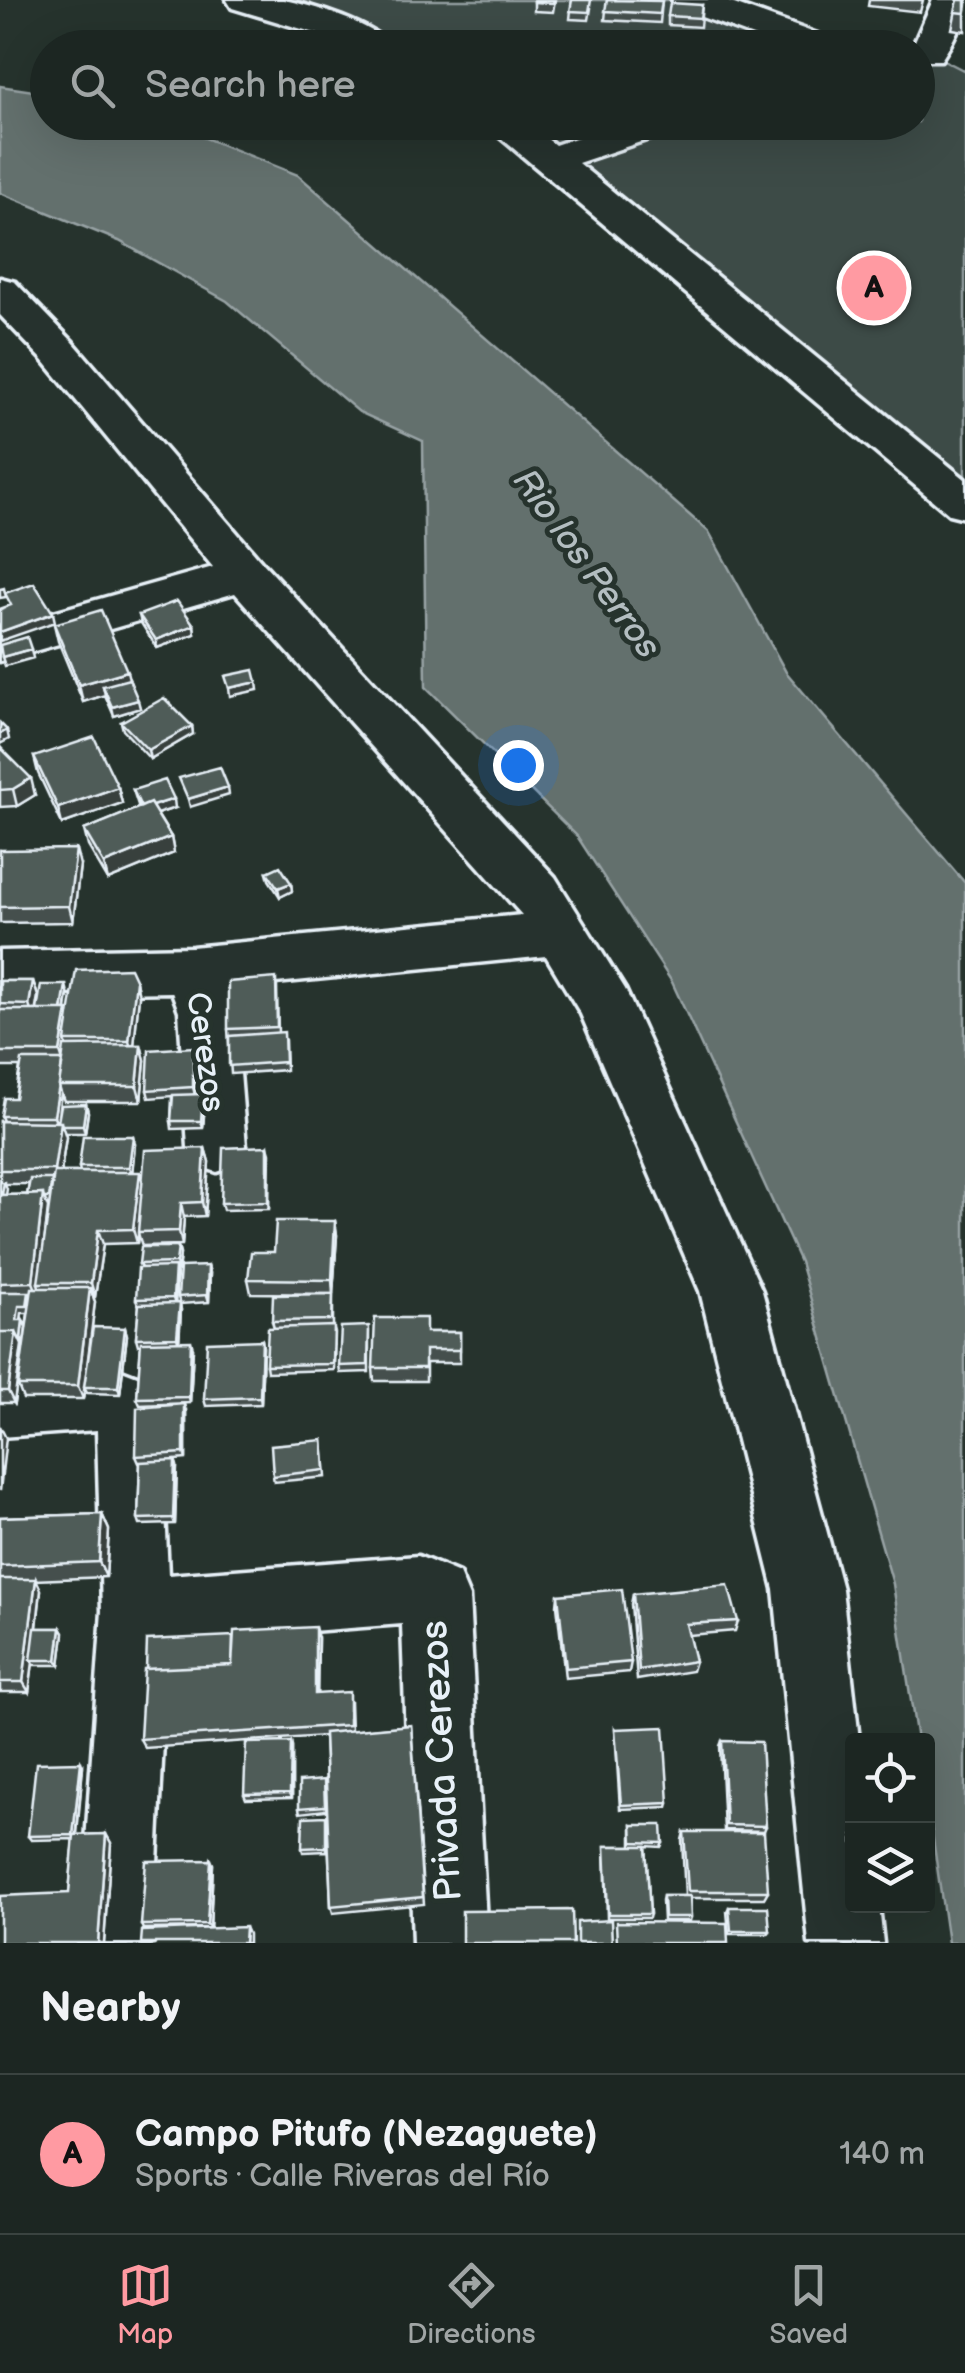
<!DOCTYPE html>
<html lang="en">
<head>
<meta charset="utf-8">
<style>
  :root { --surface:#1c2622; --page:#252e2a; --text:#f1f3f6; --muted:#a0a5a5; --line:#3a4340; --accent:#ff9aa2 }
  body { margin:0; font-family:"Balsamiq Sans",sans-serif; background:var(--page); color:var(--text) }
  .controls { position:absolute; right:30px; bottom:30px; display:grid; overflow:hidden; border-radius:10px; box-shadow:0 10px 40px #0002 }
  .controls button { width:90px; height:90px; display:grid; place-items:center; padding:0; border:0; border-bottom:2px solid var(--line); background:var(--surface); color:var(--text); font:50px sans-serif }
  .you { position:absolute; left:518px; top:765px; width:35px; height:35px; margin:-25px; border:8px solid #fff; border-radius:50%; background:#1a73e8; box-shadow:0 0 0 15px #1a73e833 }
  .badge { display:grid; place-items:center; width:65px; height:65px; border-radius:50%; background:var(--accent); color:#111; font-size:32px; font-weight:700 }
  .pin { position:absolute; translate:-50% -50%; border:5px solid #fff; box-shadow:0 2px 10px #0006 }
  .list { margin:0; padding:0; list-style:none }
  h2 { display:flex; justify-content:space-between; align-items:center; height:130px; margin:0; padding:0 40px; font-size:42px }
  h2 small { font-size:32px; font-weight:400; color:var(--muted) }
  .list li { display:grid; grid-template-columns:65px 1fr auto; gap:30px; align-items:center; box-sizing:border-box; height:160px; padding:0 40px; border-top:2px solid var(--line) }
  .list b { display:block; font-size:38px; white-space:nowrap }
  .list p { margin:0; font-size:32px; white-space:nowrap; color:var(--muted) }
  .list em { font-size:32px; font-style:normal; color:var(--muted) }
  .icon { flex:none; width:55px; height:55px; fill:none; stroke:currentColor; stroke-width:2; stroke-linecap:round; stroke-linejoin:round }
  .map { position:relative; flex:none; width:965px; height:1943px; overflow:hidden }
  .search { position:absolute; background:var(--surface); box-shadow:0 10px 40px #0002; left:30px; right:30px; top:30px; height:110px; display:flex; align-items:center; gap:25px; box-sizing:border-box; padding:0 35px; border-radius:55px; color:var(--muted); font-size:38px }
  .sheet { height:290px; background:var(--surface) }
  nav { display:flex; justify-content:space-around; align-items:center; box-sizing:border-box; height:140px; border-top:2px solid var(--line); background:var(--surface); font-size:28px; color:var(--muted) }
  nav a { display:grid; justify-items:center; gap:5px }
  nav .on { color:var(--accent) }
  .map>svg:first-child { display:block }
  .green { fill:#3e4b47; stroke:#939ea0; stroke-width:2.5 }
  .water { fill:#636f6d; stroke:#98a3a5; stroke-width:2.5 }
  .lines { fill:none; stroke-linecap:round; stroke-linejoin:round }
  .street-casing { stroke:#e8f1f8; stroke-width:7 }
  .street { fill:#26332d; fill-rule:evenodd }
  .wall { fill:#454f4d; stroke:#e8f1f8; stroke-width:2.5; fill-rule:evenodd }
  .shaded-wall { fill:#38403e; stroke:#e8f1f8; stroke-width:2.5 }
  .building { fill:#505c59; stroke:#e8f1f8; stroke-width:2.5 }
  .labels { text-anchor:middle; dominant-baseline:central; stroke-width:10; stroke-linejoin:round; paint-order:stroke }
  .street-label { font-size:32px; fill:#e8f1f8; stroke:#26332d }
  .water-label { font-size:35px; font-style:italic; fill:#b3bdc0; stroke:#26332d }
  .near-street-label { font-size:38px; fill:#e8f1f8; stroke:#26332d }
</style>
</head>
<body>
<div class="map">
<svg width="965" height="1943" viewBox="0 0 965 1943">
  <rect width="100%" height="100%" fill="#26332d"/>
  <filter id="ink" filterUnits="userSpaceOnUse"><feTurbulence type="fractalNoise" baseFrequency=".01" numOctaves="2"/><feDisplacementMap in="SourceGraphic" scale="20" xChannelSelector="R" yChannelSelector="G"/><feConvolveMatrix kernelMatrix="1 2 1 2 8 2 1 2 1" color-interpolation-filters="sRGB"/></filter>
  <g filter="url(#ink)">
    <path class="green" d="M245,0H690L821,47H374Z
      M928,52L965,71V503L501,123L918,122V54Z"/>
    <path class="water" d="M0,86L47,93L48,122L168,123L298,175L709,532L786,672L965,883V1943H948L928,1804V1740H917L893,1584L800,1262L672,982L577,836L426,687L423,441L359,412L227,301L119,241L0,193Z"/>
    <g class="lines">
      <g class="street-casing">
        <path id="street" d="M227,0C245,0 266,0 283,0C311,5 376,24 392,48H346L325,36L232,8Z
          M672,0H723L834,40L839,48H786L677,8Z
          M933,0H965C965,19 952,44 941,60H918V48H912Z
          M482,122H526L555,145L623,122H682L676,130L578,163L965,479V518L949,514Z
          M0,278L15,282L73,342L262,562L555,877L625,989L762,1291L842,1589L859,1740H852V1906H879L883,1943H809L774,1589L700,1291L581,1014L546,956L226,988L235,1011L246,1147L238,1165L217,1172L196,1165L188,1147L179,1011L172,992L0,995V951L192,947L522,915L235,593L0,661V627L213,567L43,360L0,315Z
          M119,1369L150,1381L160,1402L168,1575L418,1556L459,1573L469,1597L487,1943H413L402,1624L168,1642L153,1943H79L102,1611L97,1430L0,1437V1377Z"/>
      </g>
      <use href="#street" class="street"/>
    </g>
    <path class="wall" d="M534,0H555L553,12L534,11Z
      M572,0L591,8L589,20L570,19Z
      M607,0L662,1L660,23L605,20Z
      M869,0H923L920,12L868,6Z
      M958,0H965V31L952,29Z
      M702,5L700,27L668,25V16Z
      M139,615L194,625L195,634L157,648L141,623Z
      M54,624L129,679L140,708L114,716L105,695L83,702L58,641Z
      M121,722L192,726L193,734L150,759L123,730Z
      M0,747L35,795L17,806L0,807Z
      M34,757L118,787L122,803L62,824L38,773Z
      M133,790L175,808L157,814L171,837L174,853L108,880L88,846L84,830L139,808Z
      M0,850L80,865L73,922L0,923Z
      M267,872L291,883L292,891L280,897L269,880Z
      M0,981H33L38,996L68,993L66,1010L69,1017L136,981L139,996L134,1045H141L145,1060L141,1101H64L61,1093L57,1122L86,1104L88,1112L85,1133H65L66,1137L61,1172H80L79,1167L133,1136L135,1144L132,1172L142,1181L205,1148L209,1162L205,1216L184,1217L182,1245L142,1246L138,1233L137,1243L103,1244L95,1297H93L95,1302L83,1399H23L18,1386L28,1313H22L21,1320H23L26,1327L24,1345H22L14,1403H0V1121H3L1,1116L15,1098L20,1067H0ZM5,1184H29L27,1195H6L7,1189Z
      M277,986L278,1033L285,1040L286,1070L231,1074L228,1029Z
      M195,1055V1094L205,1102L203,1128L172,1129L171,1121L172,1096L149,1098L147,1090Z
      M268,1146L269,1209L223,1210L221,1203Z
      M335,1221L337,1235L333,1294V1326L335,1333L334,1370L267,1372L266,1365L274,1328L272,1321L332,1294L251,1293L248,1279L274,1252Z
      M178,1247L180,1254L178,1271H176L175,1303H180L181,1310L179,1341L193,1348L190,1403L140,1405L137,1398L141,1345H138L136,1338L139,1306L136,1299L141,1268L139,1264Z
      M208,1266L210,1273L209,1302L180,1304L178,1297Z
      M125,1328L127,1335L120,1394L87,1393L84,1387Z
      M427,1332H460V1363H426V1381H374L373,1368Z
      M369,1333V1372L340,1373L339,1366Z
      M262,1340L263,1347L261,1404L206,1406L204,1399Z
      M186,1411V1459L175,1460L177,1466L175,1524L140,1525L138,1519L140,1463H139L136,1456Z
      M323,1440L326,1477L274,1482L273,1476Z
      M102,1514L109,1530L106,1577L36,1580L41,1590L37,1628H61L64,1633L60,1665H34L33,1662L29,1692H0V1517Z
      M633,1594L738,1621L735,1631L688,1635L695,1661L692,1671L637,1680L631,1604Z
      M558,1595L631,1662L629,1672L565,1678L557,1605Z
      M318,1638L317,1694L350,1701L351,1731L411,1725L424,1904L333,1913L331,1906L324,1736L145,1748L140,1739Z
      M615,1729L669,1803L668,1807L620,1809Z
      M722,1741L766,1826L764,1831L724,1830L720,1746Z
      M291,1742L292,1747V1798L246,1799L244,1794Z
      M83,1766L77,1835L106,1834L111,1843L104,1943H0L69,1893L74,1839L31,1840L28,1836Z
      M324,1780L326,1810L300,1813L299,1808Z
      M327,1820V1851L303,1852L302,1848Z
      M632,1825L663,1843L661,1847L646,1846L650,1914L649,1918H607L605,1846H632Z
      M684,1832L768,1891L764,1898H690L691,1917L690,1921H663L662,1900L663,1896H685L682,1840Z
      M211,1860L213,1864L210,1928L143,1929L141,1925Z
      M729,1907L770,1931L768,1934H729L727,1911Z"/>
    <path class="shaded-wall" d="M4,588L6,597L0,598V589Z
      M53,613L55,622L0,641V632Z
      M194,625L195,634L157,648L156,640Z
      M31,649L33,658L5,666L2,657Z
      M127,671L131,687L103,686L105,695L83,702L79,685Z
      M257,682L258,690L230,696L229,688Z
      M138,700L140,708L114,716L112,707Z
      M192,726L193,734L150,759L148,750Z
      M7,730L9,739L0,744V734Z
      M31,778L35,795L17,806L13,789Z
      M118,787L122,803L62,824L58,808Z
      M228,787L229,795L190,807L188,799Z
      M174,799L175,808L144,818L142,809Z
      M171,837L174,853L108,880L104,864Z
      M76,849L80,865L73,922L69,906Z
      M291,883L292,891L280,897L278,888Z
      M33,981L38,996L34,1020L29,1005Z
      M136,981L139,996L133,1056L129,1041Z
      M66,985L68,993L64,1020L62,1012Z
      M67,1010L71,1025L65,1041L68,1049L65,1067L60,1052Z
      M141,1045L145,1060L141,1101L137,1086Z
      M193,1047L195,1055V1095L193,1087Z
      M63,1060L59,1086L61,1093L57,1124L54,1116Z
      M203,1094L205,1102L203,1128L201,1121Z
      M86,1104L88,1112L85,1133L83,1125Z
      M61,1122L66,1137L59,1184L54,1170Z
      M133,1136L135,1144L132,1175L129,1167Z
      M268,1146L270,1153L269,1209L268,1202Z
      M205,1148L209,1162L205,1216L202,1202Z
      M140,1172L144,1186L137,1243L133,1229Z
      M43,1194L48,1208L40,1283H38L39,1287L38,1295L33,1282Z
      M181,1203L184,1217L182,1245L179,1231Z
      M335,1221L337,1235L333,1294L332,1280Z
      M98,1230L103,1244L95,1297L91,1283Z
      M178,1247L180,1254L178,1271L176,1263Z
      M208,1266L210,1273L209,1302L207,1295Z
      M175,1267L177,1274L175,1305L173,1298Z
      M90,1288L95,1302L83,1399L78,1386Z
      M180,1303L181,1310L179,1344L177,1337Z
      M23,1320L26,1327L24,1345L21,1338Z
      M125,1328L127,1335L120,1394L118,1387Z
      M16,1332L22,1345L14,1403L8,1391Z
      M262,1340L263,1347L261,1404L260,1397Z
      M191,1341L193,1348L190,1403L189,1397Z
      M184,1404L186,1411V1459L184,1453Z
      M0,1426L6,1438L0,1491Z
      M175,1460L177,1466L175,1524L173,1518Z
      M102,1514L109,1530L106,1577L99,1562Z
      M36,1579L41,1590L33,1660H31L33,1662L29,1692L23,1682Z
      M315,1627L318,1638L317,1703L315,1694Z
      M61,1628L64,1633L60,1665L57,1660Z
      M291,1742L292,1747V1798L290,1793Z
      M81,1762L83,1766L76,1839L73,1835Z
      M106,1834L111,1843L104,1943H98Z
      M211,1860L213,1864L210,1928L207,1924Z
      M245,1927L248,1934V1943H244Z"/>
    <path class="building" d="M534,0H554L553,3L534,2Z
      M572,0H591L589,12L570,11Z
      M607,0L662,1L660,14L605,11Z
      M958,0H965V13L955,12Z
      M670,3L702,5L700,18L668,16Z
      M34,583L53,613L0,632V609L11,605L5,593Z
      M177,601L194,625L156,640L139,615Z
      M101,610L127,671L79,685L54,624Z
      M27,637L31,649L2,657L0,645Z
      M254,670L257,682L229,688L225,676Z
      M129,679L138,700L112,707L103,686Z
      M164,698L192,726L148,750L121,722Z
      M0,723L7,730L0,734Z
      M94,737L118,787L58,808L34,757Z
      M0,747L31,778L13,789L0,790Z
      M220,767L228,787L188,799L179,778Z
      M165,780L174,799L152,806L150,803L141,807L133,790Z
      M150,803L171,837L104,864L84,830Z
      M76,849L69,906L0,907V850Z
      M280,866L291,883L278,888L267,872Z
      M130,968L136,981L129,1041H65L76,970Z
      M276,978L277,1027L228,1029V982Z
      M0,981H33L29,1005L0,1004Z
      M41,985H66L62,1010H37Z
      M0,1010H67L60,1052H0Z
      M284,1032L285,1062L229,1066V1036Z
      M141,1045L137,1086H59L64,1046Z
      M193,1047V1087L147,1090L149,1050Z
      M22,1060H63L54,1116H1L4,1098H15Z
      M203,1094L201,1121H171L173,1095Z
      M86,1104L83,1125H62L61,1122H58L61,1105Z
      M0,1121L61,1122L54,1170H0Z
      M83,1136H133L129,1167H79Z
      M268,1146V1202L221,1203L223,1148Z
      M205,1148L202,1202L181,1203L179,1231L138,1232L145,1150Z
      M54,1172H140L133,1229L98,1230L91,1283H38Z
      M30,1179H52L49,1198H44L43,1194L27,1195Z
      M0,1182H4L2,1195H0Z
      M43,1194L33,1282L0,1283V1195Z
      M276,1221H335L332,1280L248,1279L251,1252H274Z
      M141,1247H178L176,1263L139,1264Z
      M208,1266L207,1295L178,1297L180,1267Z
      M175,1267L173,1298L136,1299L138,1268Z
      M32,1288H90L78,1386H18Z
      M0,1292H29L27,1306H19L17,1320H23L21,1338H19L16,1332H0Z
      M333,1294L332,1320L272,1321L273,1295Z
      M180,1303L177,1337L136,1338L139,1304Z
      M375,1318H426V1332H460V1350H425V1368H373Z
      M334,1326L333,1364L266,1365L268,1328Z
      M369,1326L368,1365L339,1366L341,1327Z
      M93,1327L125,1328L118,1387H84Z
      M0,1332H16L8,1391H0Z
      M262,1340L260,1397L204,1399L207,1342Z
      M191,1341L189,1397L137,1398L141,1342Z
      M184,1404V1453L136,1456L137,1408Z
      M323,1440L325,1470L273,1476L271,1445Z
      M175,1460L173,1518L138,1519L140,1462Z
      M102,1514L99,1562L0,1566V1517Z
      M0,1579H36L23,1682H0Z
      M728,1585L738,1621L686,1624L695,1661L639,1670L633,1594Z
      M622,1589L631,1662L566,1668L558,1595Z
      M315,1627V1694L349,1692V1725L140,1739L144,1669L232,1665L234,1631Z
      M35,1628H61L57,1660H31Z
      M233,1636L232,1665L146,1669L147,1640Z
      M411,1725L423,1897L331,1906L324,1733Z
      M664,1727L669,1803L621,1805L615,1729Z
      M722,1741L761,1742L766,1826L726,1825Z
      M291,1742L290,1793L244,1794L246,1743Z
      M81,1762L73,1835L28,1836L36,1763Z
      M324,1780L325,1806L299,1808V1782Z
      M326,1816V1847L302,1848L303,1817Z
      M632,1825H662L663,1843L633,1842Z
      M684,1832H764L768,1891H688Z
      M106,1834L98,1943H0V1896L69,1893L74,1835Z
      M605,1846H646L650,1914H608Z
      M211,1860L207,1924L141,1925L146,1861Z
      M663,1896H690L691,1917H664Z
      M729,1907H768L770,1931H731Z
      M572,1910L573,1943H462V1911Z
      M611,1920L612,1943H577V1922Z
      M616,1922L727,1923L728,1943H617Z
      M245,1927L244,1943H141L142,1931Z"/>
  </g>
  <g class="labels">
    <g class="street-label">
      <text transform="translate(205 1052) rotate(82)">Cerezos</text>
    </g>
    <g class="water-label">
      <text transform="translate(586 564) rotate(54)">Rio los Perros</text>
    </g>
    <g class="near-street-label">
      <text transform="translate(442 1761) rotate(-93)">Privada Cerezos</text>
    </g>
  </g>
</svg>
<div class="controls">
<button><svg class="icon" aria-label="locate" viewBox="0 0 24 24"><circle cx="12" cy="12" r="6"/><path d="M12 2v4M12 18v4M2 12h4M18 12h4"/></svg></button>
<button><svg class="icon" aria-label="layers" viewBox="0 0 24 24"><path d="M12 4l9 5-9 5-9-5zM3 14l9 5 9-5"/></svg></button>
</div>
<div class="you"></div>
<div class="pin badge" style="left:874px;top:288px">A</div>
<div class="search"><svg class="icon" aria-label="search" viewBox="0 0 24 24"><circle cx="10" cy="10" r="6"/><path d="M15 15l6 6"/></svg>Search here</div>
</div>
<section class="sheet">
<h2>Nearby<small></small></h2>
<ul class="list">
<li><span class="badge">A</span><div><b>Campo Pitufo (Nezaguete)</b><p>Sports · Calle Riveras del Río</p></div><em>140 m</em></li>
</ul>
</section>
<nav>
<a class="on"><svg class="icon" aria-label="map" viewBox="0 0 24 24"><path d="M3 6l6-2 6 2 6-2v14l-6 2-6-2-6 2zM9 4v14M15 6v14"/></svg>Map</a>
<a><svg class="icon" aria-label="directions" viewBox="0 0 24 24"><path d="M12 3l9 9-9 9-9-9zM9 14v-3h6M13 9l2 2-2 2"/></svg>Directions</a>
<a><svg class="icon" aria-label="saved" viewBox="0 0 24 24"><path d="M7 4h10v16l-5-4-5 4z"/></svg>Saved</a>
</nav>
</body>
</html>
